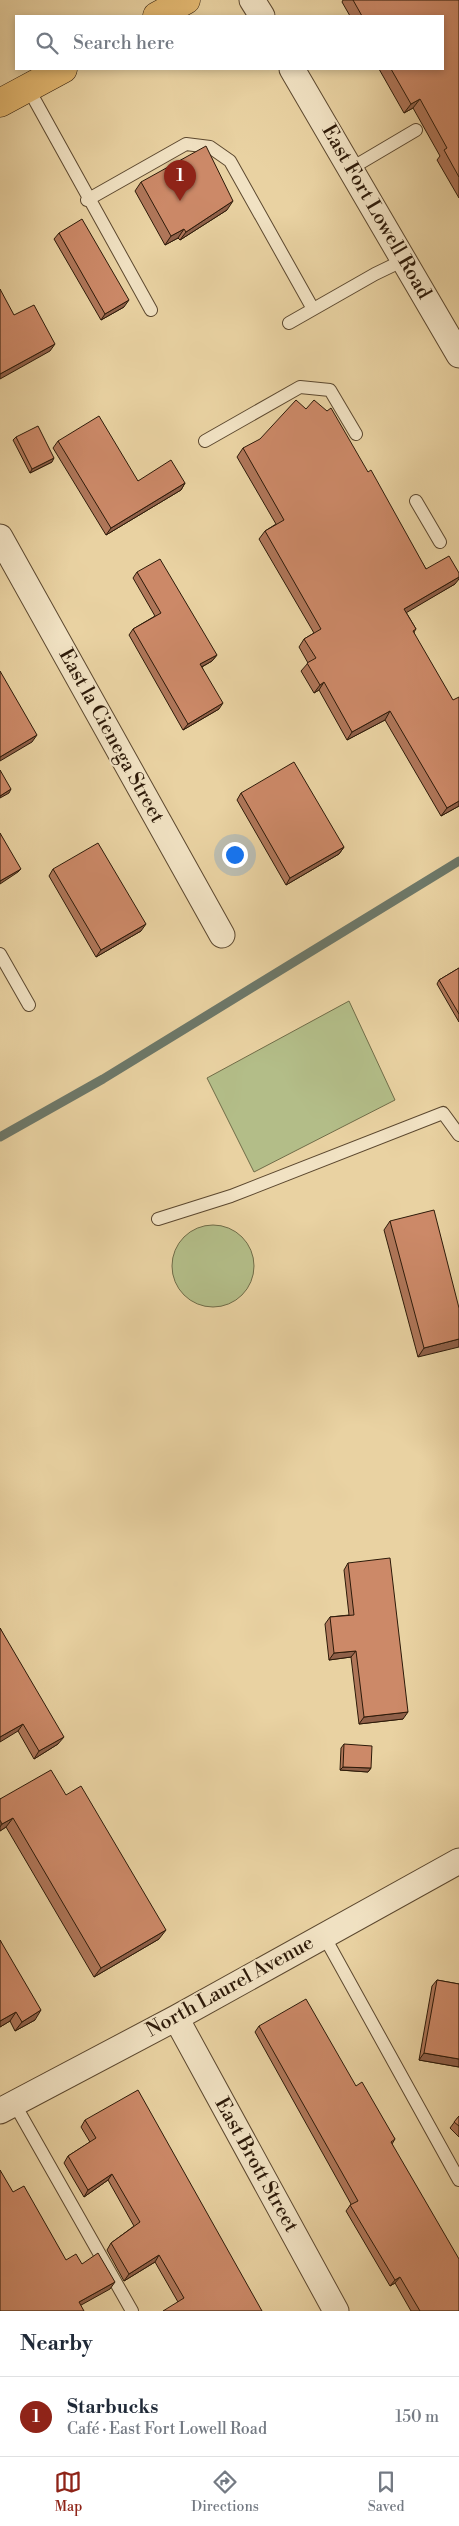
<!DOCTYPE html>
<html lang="en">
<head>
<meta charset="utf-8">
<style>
  :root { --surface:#fff; --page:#f2f2f3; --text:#1f2937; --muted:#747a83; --line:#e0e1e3; --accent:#8f2418 }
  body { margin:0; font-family:"Libre Bodoni",serif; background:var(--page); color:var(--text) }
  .you { position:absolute; left:234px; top:854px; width:18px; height:18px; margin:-12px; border:4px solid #fff; border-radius:50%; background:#1a73e8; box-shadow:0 0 0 8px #1a73e833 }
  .badge { display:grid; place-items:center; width:32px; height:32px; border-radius:50%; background:var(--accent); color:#fff; font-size:16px; font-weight:700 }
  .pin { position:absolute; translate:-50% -41px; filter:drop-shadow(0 1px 2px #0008) }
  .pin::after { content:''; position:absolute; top:26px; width:18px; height:15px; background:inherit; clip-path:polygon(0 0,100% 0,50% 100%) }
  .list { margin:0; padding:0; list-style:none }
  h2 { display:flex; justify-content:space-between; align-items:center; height:65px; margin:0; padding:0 20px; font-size:21px }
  h2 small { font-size:16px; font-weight:400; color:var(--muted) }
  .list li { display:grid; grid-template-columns:32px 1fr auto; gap:15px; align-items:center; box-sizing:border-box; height:80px; padding:0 20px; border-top:1px solid var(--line) }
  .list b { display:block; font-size:19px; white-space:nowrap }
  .list p { margin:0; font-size:16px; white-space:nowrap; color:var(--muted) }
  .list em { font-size:16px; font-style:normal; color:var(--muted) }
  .icon { flex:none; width:28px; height:28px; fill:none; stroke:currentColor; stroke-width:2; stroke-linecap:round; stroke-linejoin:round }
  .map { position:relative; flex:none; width:459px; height:2311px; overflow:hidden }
  .search { position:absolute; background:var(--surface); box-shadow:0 2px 8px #0003; left:15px; right:15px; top:15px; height:55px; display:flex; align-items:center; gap:12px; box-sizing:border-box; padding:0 18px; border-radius:0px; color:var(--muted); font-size:19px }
  .sheet { height:145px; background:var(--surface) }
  nav { display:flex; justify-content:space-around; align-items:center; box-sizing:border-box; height:70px; border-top:1px solid var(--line); background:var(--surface); font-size:14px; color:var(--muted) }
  nav a { display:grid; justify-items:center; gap:2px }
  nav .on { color:var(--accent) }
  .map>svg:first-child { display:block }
  .green { fill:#b3bd88; stroke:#706c48 }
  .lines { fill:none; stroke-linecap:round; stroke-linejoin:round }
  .stream { stroke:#6d7869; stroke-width:9 }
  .lane-casing { stroke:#5c482f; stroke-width:14 }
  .street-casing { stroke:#5c482f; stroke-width:27 }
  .primary-casing { stroke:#2d1a09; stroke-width:29 }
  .lane { stroke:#f1e2c3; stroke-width:12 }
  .street { stroke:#f1e2c3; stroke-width:25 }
  .primary { stroke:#e4b971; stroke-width:28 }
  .wall { fill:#af7659; stroke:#2d1a09 }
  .shaded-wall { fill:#8f6049; stroke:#2d1a09 }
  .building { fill:#cc8968; stroke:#2d1a09 }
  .labels { text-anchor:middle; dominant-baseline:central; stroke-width:4; stroke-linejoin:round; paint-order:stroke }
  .street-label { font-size:20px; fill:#2d1a09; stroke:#f1e2c3 }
</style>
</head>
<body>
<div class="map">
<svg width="459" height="2311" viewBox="0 0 459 2311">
  <rect width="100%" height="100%" fill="#e9d2a2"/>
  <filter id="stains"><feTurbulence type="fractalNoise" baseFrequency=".004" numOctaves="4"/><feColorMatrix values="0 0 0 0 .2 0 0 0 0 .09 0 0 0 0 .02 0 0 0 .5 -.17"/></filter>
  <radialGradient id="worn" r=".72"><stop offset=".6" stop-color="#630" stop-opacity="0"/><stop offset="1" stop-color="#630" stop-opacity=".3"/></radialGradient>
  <path class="green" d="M349,1001L395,1100L254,1172L207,1078Z
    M172 1266a41 41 0 1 1 82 0a41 41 0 1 1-82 0Z"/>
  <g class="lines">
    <path class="stream" d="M0,1137L103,1079L459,861"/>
    <g class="lane-casing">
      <path id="lane" d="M28,88L151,310
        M350,169L416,130
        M87,200L186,144L210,147L230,161L313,309
        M289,323L375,274L404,260
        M205,441L300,387L330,390L356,434
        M416,501L440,542
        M0,954L29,1005
        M158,1219L231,1196L443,1113L459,1135
        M324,1936L459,2180
        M14,2103L132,2311"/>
    </g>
    <g class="street-casing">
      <path id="street" d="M252,0L262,16
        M292,69L459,355
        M0,537L222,935
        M176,2018L336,2311
        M0,2111L176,2018L459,1861"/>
    </g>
    <g class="primary-casing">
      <path id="primary" d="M157,16L186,0
        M0,103L63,69"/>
    </g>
    <use href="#lane" class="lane"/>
    <use href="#street" class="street"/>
    <use href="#primary" class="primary"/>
  </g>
  <path class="wall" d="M343,0H459V198L437,160L440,156L413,108L404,113L379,69H443V16H350L342,2Z
    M141,182L227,210L180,240L178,238L165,245L135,191Z
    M59,233L124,307L101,320L54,239Z
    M16,437L52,462L30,473L13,440Z
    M58,441L138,481L185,483L181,490L106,535L53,448Z
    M243,448L368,472L426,569L455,584L406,612L416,629L414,632L459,806L441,816L385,720L347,740L319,690L314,693L301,671L308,663L299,647L304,639L314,633L259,539L265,531L276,524L237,457Z
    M137,572L217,655L212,661L202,667L219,709L183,730L129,635L133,629L155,616L133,578Z
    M241,793L344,847L339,854L286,885L237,800Z
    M53,869L141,931L96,957L49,876Z
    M459,968V1022L437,984L439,980Z
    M390,1221L459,1308L418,1357L384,1230Z
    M348,1563L403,1719L359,1724L351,1657L329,1660L325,1624L330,1617L349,1615L344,1570Z
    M0,1628L58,1744L34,1759L18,1731Z
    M344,1744L371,1768L368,1772L340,1770L341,1748Z
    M66,1795L159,1939L94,1977L6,1827L0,1831V1799Z
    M0,1940L35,2020L15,2031L10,2021L0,2027Z
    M437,1980L459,1984V2067L419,2060L432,1986Z
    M259,2026L356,2086L395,2139L392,2144L459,2311H411L395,2283L390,2286L346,2211L351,2204L255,2032Z
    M459,2116V2137L450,2128Z
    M85,2120L262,2311L178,2302L155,2262L124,2281L107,2250L111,2243L134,2226L108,2180L84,2197L64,2163L68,2156L90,2142L81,2127Z"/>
  <path class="shaded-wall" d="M420,99L413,108L404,113L411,104Z
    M233,201L227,210L180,240L186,232Z
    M184,229L178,238L165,245L171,236Z
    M129,300L124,307L101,320L105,314Z
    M55,344L50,351L0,379V374Z
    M54,458L52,462L30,473L32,469Z
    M185,483L181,490L106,535L111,528Z
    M459,577V579L455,584L399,617L404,609Z
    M217,655L212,661L196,670L200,664Z
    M324,682L319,690L314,693L320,685Z
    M223,703L219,709L183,730L188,724Z
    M390,711L385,720L347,740L352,732Z
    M37,735L32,742L0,761V757Z
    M11,789L9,793L0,798V796Z
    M459,801V806L441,816L447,808Z
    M344,847L339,854L286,885L290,878Z
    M21,869L18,872L0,884V881Z
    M146,924L141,931L96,957L101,950Z
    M459,1339V1347L418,1357L424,1348Z
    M356,1651L351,1657L329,1660L334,1653Z
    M408,1712L403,1719L359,1724L364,1717Z
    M23,1724L18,1731L0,1742V1737Z
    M64,1737L58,1744L34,1759L39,1751Z
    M343,1767L371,1768L368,1772L340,1770Z
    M13,1818L6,1827L0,1831V1827L2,1824Z
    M166,1930L159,1939L94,1977L101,1968Z
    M41,2010L35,2020L15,2031L22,2022Z
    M16,2012L10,2021L0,2027V2021Z
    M424,2053L459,2059V2067L419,2060Z
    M112,2174L108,2180L84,2197L88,2190Z
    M159,2255L155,2262L124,2281L129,2274Z
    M400,2277L395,2283L390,2286L395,2280Z
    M115,2282L110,2289L74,2309L79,2302Z"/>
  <path class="building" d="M353,0H459V177L444,150L447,148L420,99L411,104L391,69H443V16H362Z
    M206,146L233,201L186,232L184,229L171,236L141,182Z
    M82,219L129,300L105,314L59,233Z
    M0,289L14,315L34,305L55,344L0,374Z
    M296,400L306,409L314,400L327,411L331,408L368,472L371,470L426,569L449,556L459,573V577L404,609L416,629L413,631L453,700L459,697V801L447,808L390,711L352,732L324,682L320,685L307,663L316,658L304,639L321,629L265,531L284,520L243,448L260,439Z
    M99,416L138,481L171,460L185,483L111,528L58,441Z
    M38,426L54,458L32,469L16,437Z
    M160,559L217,655L200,664L223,703L188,724L133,629L161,613L137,572Z
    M0,671L37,735L0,757Z
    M294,762L344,847L290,878L241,793Z
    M0,770L11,789L0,796Z
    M0,833L21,869L0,881Z
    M98,843L146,924L101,950L53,869Z
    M459,968V1014L439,980Z
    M434,1210L459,1308V1339L424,1348L390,1221Z
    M390,1558L408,1712L364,1717L356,1651L334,1653L330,1617L354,1615L348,1563Z
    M0,1628L64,1737L39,1751L23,1724L0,1737Z
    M344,1744L372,1746L371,1768L343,1767Z
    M51,1770L66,1795L81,1786L166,1930L101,1968L13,1818L2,1824L0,1820V1799Z
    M0,1940L41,2010L22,2022L16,2012L0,2021Z
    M437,1980L459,1984V2059L424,2053Z
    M306,1999L356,2086L362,2082L395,2139L391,2142L459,2259V2311H420L400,2277L395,2280L350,2205L358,2201L259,2026Z
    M138,2090L262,2311H163L184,2298L159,2255L129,2274L111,2243L140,2222L112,2174L88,2190L68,2156L96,2138L85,2120Z
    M459,2116V2126L454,2122Z
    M0,2170L13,2192L24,2186L66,2260L76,2254L82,2264L98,2253L115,2282L79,2302L84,2311H0Z"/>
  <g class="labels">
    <g class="street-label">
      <text transform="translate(376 212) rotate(60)">East Fort Lowell Road</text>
      <text transform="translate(111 736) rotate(61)">East la Cienega Street</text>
      <text transform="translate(230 1987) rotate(-29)">North Laurel Avenue</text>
      <text transform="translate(256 2165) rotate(61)">East Brott Street</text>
    </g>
  </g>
  <rect width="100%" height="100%" filter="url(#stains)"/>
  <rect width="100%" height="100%" fill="url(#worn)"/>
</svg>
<div class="you"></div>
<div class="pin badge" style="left:180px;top:201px">1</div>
<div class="search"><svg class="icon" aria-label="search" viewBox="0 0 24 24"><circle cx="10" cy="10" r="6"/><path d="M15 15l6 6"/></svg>Search here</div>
</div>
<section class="sheet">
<h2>Nearby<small></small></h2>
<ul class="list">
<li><span class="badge">1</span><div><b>Starbucks</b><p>Café · East Fort Lowell Road</p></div><em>150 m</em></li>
</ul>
</section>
<nav>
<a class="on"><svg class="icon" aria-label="map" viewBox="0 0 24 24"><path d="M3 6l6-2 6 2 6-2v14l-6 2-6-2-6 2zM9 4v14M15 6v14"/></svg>Map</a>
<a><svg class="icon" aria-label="directions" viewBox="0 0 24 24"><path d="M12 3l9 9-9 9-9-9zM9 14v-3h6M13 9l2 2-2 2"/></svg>Directions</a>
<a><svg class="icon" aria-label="saved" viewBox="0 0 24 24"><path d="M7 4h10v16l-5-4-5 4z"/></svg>Saved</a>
</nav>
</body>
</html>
